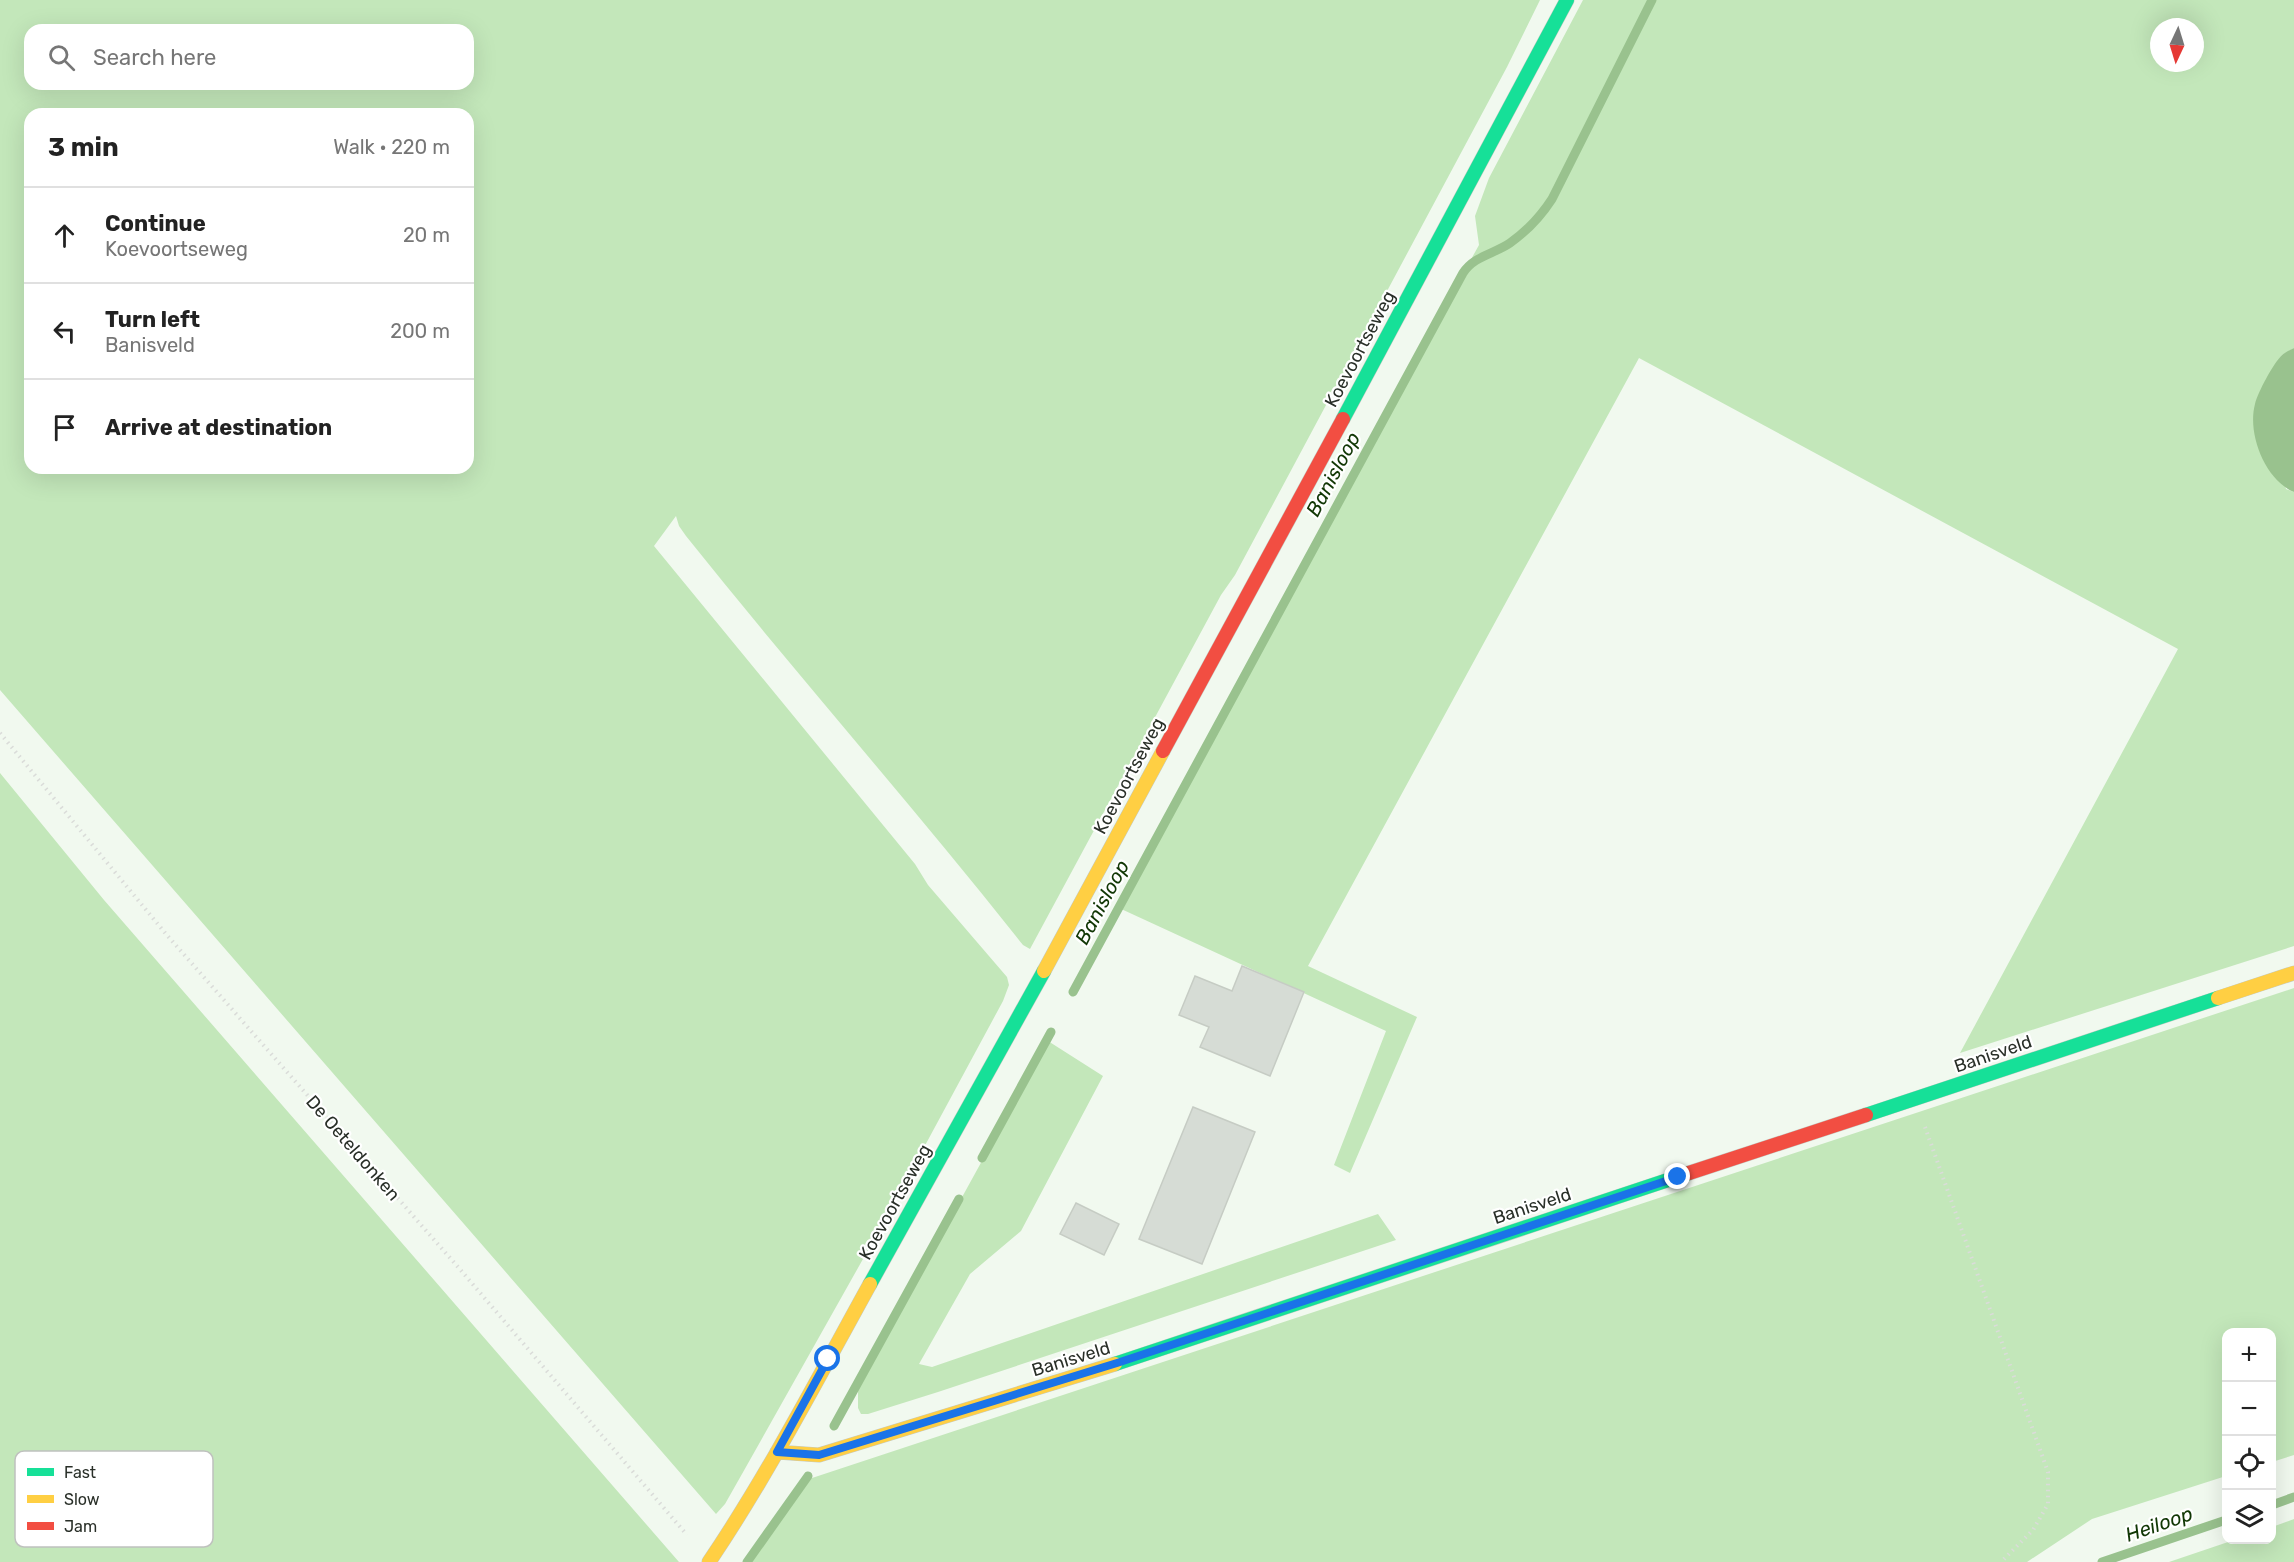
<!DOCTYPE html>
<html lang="en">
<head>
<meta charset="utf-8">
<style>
  :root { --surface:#fff; --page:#f6f6f6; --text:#222; --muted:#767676; --line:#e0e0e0 }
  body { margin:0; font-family:Rubik,sans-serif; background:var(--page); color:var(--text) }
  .controls { position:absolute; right:18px; bottom:18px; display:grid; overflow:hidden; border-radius:12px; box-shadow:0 6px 24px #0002 }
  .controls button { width:54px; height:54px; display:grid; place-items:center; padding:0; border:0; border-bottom:2px solid var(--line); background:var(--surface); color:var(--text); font:30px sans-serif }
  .compass { position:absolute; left:2150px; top:18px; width:54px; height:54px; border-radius:50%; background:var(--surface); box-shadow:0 6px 24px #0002; rotate:184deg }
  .stop { position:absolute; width:18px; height:18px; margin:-14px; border:4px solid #1a73e8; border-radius:50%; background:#fff }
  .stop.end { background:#1a73e8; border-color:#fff; box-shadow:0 2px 6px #0008 }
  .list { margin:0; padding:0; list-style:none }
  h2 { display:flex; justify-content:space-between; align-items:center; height:78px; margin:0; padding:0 24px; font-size:26px }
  h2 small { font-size:20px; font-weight:400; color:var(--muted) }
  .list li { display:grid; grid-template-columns:39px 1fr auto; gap:18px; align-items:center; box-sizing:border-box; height:96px; padding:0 24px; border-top:2px solid var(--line) }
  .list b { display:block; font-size:22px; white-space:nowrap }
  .list p { margin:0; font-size:20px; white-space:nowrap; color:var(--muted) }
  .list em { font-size:20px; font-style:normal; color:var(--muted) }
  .icon { flex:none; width:33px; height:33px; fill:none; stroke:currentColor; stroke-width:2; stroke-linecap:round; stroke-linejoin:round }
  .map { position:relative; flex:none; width:2294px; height:1562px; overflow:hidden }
  .search { position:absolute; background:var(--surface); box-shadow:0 6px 24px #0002; left:24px; top:24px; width:450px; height:66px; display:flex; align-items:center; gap:15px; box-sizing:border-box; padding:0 21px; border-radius:18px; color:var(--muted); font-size:22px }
  .panel { position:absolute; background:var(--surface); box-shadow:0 6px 24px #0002; left:24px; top:108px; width:450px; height:366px; border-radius:18px }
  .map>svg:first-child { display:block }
  .green { fill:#c3e7ba; fill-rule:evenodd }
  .water { fill:#99c28e }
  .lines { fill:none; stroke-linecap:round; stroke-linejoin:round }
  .stream { stroke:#99c28e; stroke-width:9 }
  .building { fill:#d6dcd5; stroke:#c6ccc4; stroke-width:1.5 }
  .fast-casing { stroke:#c4cac3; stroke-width:15 }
  .slow-casing { stroke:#c4cac3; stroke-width:15 }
  .jam-casing { stroke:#c4cac3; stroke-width:15 }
  .path { stroke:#dadcd9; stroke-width:4; stroke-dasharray:1.5 4.5; stroke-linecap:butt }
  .fast { stroke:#16e098; stroke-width:14 }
  .slow { stroke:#ffcf43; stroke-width:14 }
  .jam { stroke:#f24e42; stroke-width:14 }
  .route { stroke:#1a73e8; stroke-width:8 }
  .labels { text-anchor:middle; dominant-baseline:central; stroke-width:4.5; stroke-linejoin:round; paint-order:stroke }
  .street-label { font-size:18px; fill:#292f28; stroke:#fff }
  .water-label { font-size:20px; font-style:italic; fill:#113705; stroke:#fff }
  .key { fill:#fff; stroke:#bfc1be; stroke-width:1.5 }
  .key-label { font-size:16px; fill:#292f28 }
</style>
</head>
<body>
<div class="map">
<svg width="2294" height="1562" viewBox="0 0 2294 1562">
  <rect width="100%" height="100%" fill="#f1f9ef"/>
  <path class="green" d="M0,0H1540L1507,67L1235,575L1221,595L1030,949L1023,945C913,806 796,674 686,536L679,526L676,516L654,546L915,864L928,885L1007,977L1009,985L1003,1001L881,1227L742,1474L725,1504L716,1514L0,690ZM30,30H468V84H30ZM30,114H468V468H30Z
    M1583,0H2294V348L2282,355L2264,384L2286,489L2294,492V946L1960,1053L2178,649L1639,358L1308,966L1417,1017L1350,1173L1334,1165L1386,1031L1119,908C1241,688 1357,465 1479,245L1475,216L1489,178ZM2159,27H2195V63H2159Z
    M0,773L104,900L679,1562H0Z
    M2294,988V1455L2272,1462V1332H2226V1476L2092,1519L2027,1562H749L809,1479Z
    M1048,1041L1103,1076L1021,1231L970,1274L919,1364L932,1367L1378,1214L1396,1240L938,1392L868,1414H861L858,1408V1390L901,1308Z
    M2294,1519V1562H2169L2234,1540H2272V1527Z"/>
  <path class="water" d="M2294,348V492C2265,480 2247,434 2255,404C2258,392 2273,364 2282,355C2285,352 2290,350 2294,348Z"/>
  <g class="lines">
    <path class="stream" d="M1073,992L1463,273C1474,256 1494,254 1510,243C1527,231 1541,216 1552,199L1652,0
      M982,1158L1051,1032
      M834,1426L959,1199
      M2272,1505L2294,1497
      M747,1562L808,1476
      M2102,1562L2226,1520"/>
  </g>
  <path class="building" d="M1242,966L1304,992L1270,1076L1200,1047L1209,1027L1179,1015L1195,976L1232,991Z
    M1193,1107L1255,1132L1202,1264L1139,1239Z
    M1076,1203L1119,1224L1104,1255L1060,1234Z"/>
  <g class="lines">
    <g class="fast-casing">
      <path id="fast" d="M1343,419L1567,0
        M1866,1115L2218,998
        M870,1284L1044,971
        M1115,1364L1689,1173"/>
    </g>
    <g class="slow-casing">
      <path id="slow" d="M1044,971L1163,751
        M2218,998L2294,973
        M777,1452L819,1455L1115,1364
        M709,1562C769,1473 818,1378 870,1284"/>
    </g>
    <g class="jam-casing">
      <path id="jam" d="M1163,751L1343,419
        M1689,1173L1866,1115"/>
    </g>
    <path class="path" d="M0,733L166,934L458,1267L687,1535
      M1925,1127L2048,1472V1504L2033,1530L2001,1562"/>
    <use href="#fast" class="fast"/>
    <use href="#slow" class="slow"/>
    <use href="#jam" class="jam"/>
  </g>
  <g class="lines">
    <path class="route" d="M828,1359L777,1452L819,1455L1117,1363L1678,1177"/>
  </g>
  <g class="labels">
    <g class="street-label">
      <text transform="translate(1360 349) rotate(-62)">Koevoortseweg</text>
      <text transform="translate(1129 776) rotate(-62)">Koevoortseweg</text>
      <text transform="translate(1993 1054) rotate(-19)">Banisveld</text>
      <text transform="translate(353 1148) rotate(49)">De Oeteldonken</text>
      <text transform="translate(895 1202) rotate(-61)">Koevoortseweg</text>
      <text transform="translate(1532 1206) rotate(-18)">Banisveld</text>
      <text transform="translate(1071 1359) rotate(-17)">Banisveld</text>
    </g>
    <g class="water-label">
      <text transform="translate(1333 474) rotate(-62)">Banisloop</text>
      <text transform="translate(1102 902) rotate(-62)">Banisloop</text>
      <text transform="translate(2159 1524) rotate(-19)">Heiloop</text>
    </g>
  </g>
  <rect x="15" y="1451" width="198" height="96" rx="9" class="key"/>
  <rect x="27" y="1468" width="27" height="8" fill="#16e098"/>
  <rect x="27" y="1495" width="27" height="8" fill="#ffcf43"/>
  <rect x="27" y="1522" width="27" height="8" fill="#f24e42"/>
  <g class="key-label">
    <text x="64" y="1478">Fast</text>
    <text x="64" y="1505">Slow</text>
    <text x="64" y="1532">Jam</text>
  </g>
</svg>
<div class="controls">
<button>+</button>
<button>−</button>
<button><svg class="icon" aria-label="locate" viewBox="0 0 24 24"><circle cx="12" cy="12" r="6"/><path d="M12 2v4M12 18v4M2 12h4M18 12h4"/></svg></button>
<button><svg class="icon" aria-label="layers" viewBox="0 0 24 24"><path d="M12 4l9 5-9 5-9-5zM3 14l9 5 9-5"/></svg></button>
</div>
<svg class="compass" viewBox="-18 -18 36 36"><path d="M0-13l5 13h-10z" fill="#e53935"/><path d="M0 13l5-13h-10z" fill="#767676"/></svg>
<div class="stop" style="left:828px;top:1359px"></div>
<div class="stop end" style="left:1678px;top:1177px"></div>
<div class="search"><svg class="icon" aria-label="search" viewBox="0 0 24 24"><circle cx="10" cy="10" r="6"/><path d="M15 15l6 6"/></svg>Search here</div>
<section class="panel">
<h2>3 min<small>Walk · 220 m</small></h2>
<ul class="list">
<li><svg class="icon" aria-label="ahead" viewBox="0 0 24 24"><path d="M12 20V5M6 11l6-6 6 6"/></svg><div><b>Continue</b><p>Koevoortseweg</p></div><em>20 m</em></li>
<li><svg class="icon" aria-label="left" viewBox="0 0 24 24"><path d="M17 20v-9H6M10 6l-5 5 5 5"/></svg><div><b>Turn left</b><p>Banisveld</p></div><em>200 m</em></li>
<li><svg class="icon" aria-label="arrive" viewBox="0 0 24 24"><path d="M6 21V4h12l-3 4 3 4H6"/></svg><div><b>Arrive at destination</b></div></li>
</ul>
</section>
</div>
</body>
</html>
